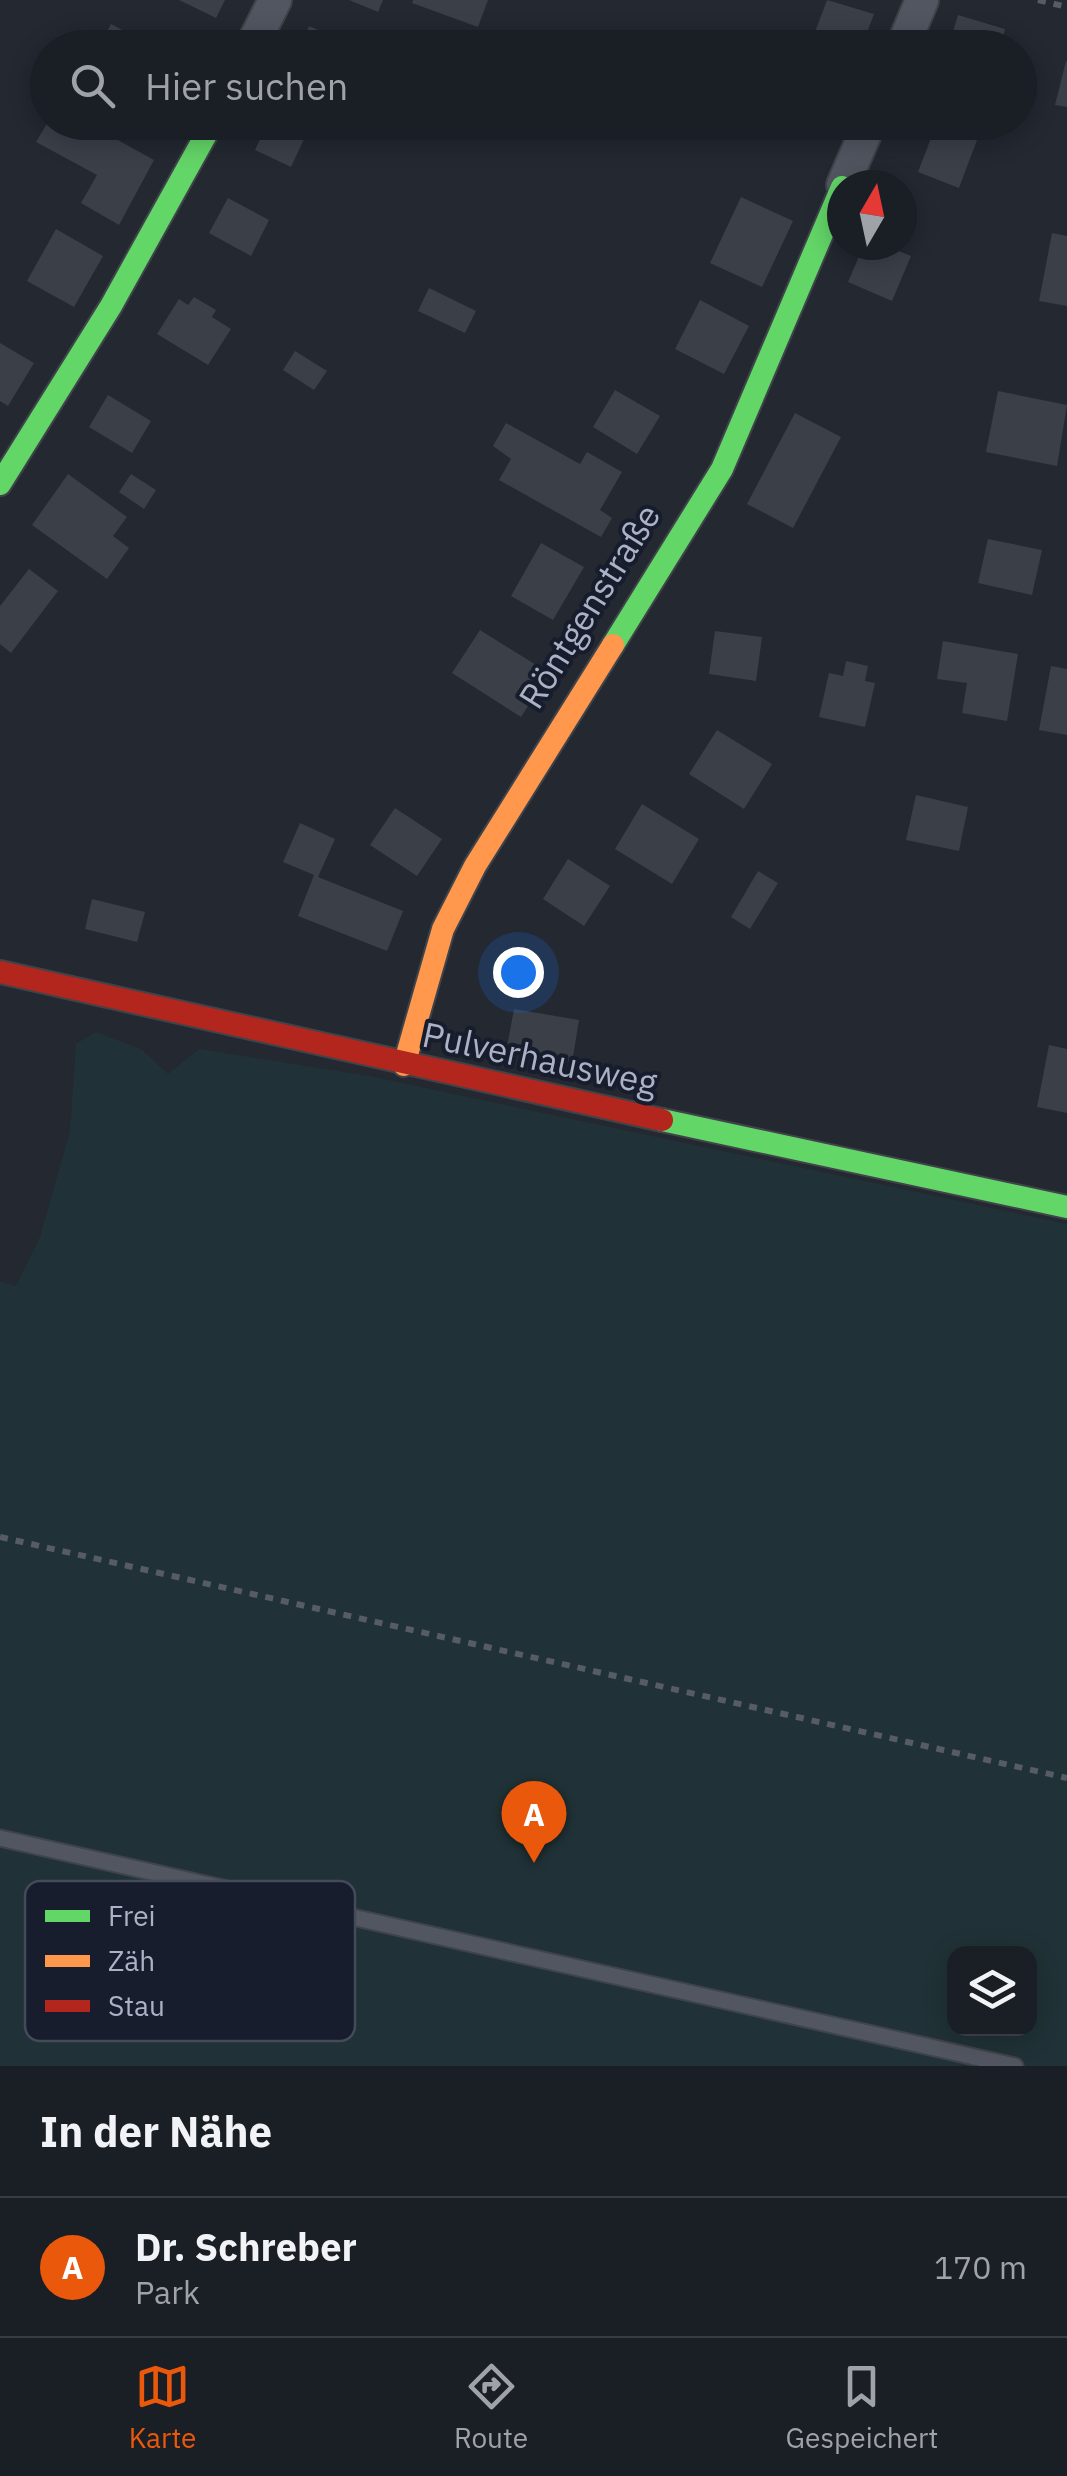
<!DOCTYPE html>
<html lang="de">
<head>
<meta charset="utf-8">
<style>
  :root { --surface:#1a1e25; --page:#23272d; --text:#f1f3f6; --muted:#9fa2a7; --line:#383c42; --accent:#ea580c }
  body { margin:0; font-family:"IBM Plex Sans",sans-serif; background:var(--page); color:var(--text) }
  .controls { position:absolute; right:30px; bottom:30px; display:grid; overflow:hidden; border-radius:20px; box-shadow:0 5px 25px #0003 }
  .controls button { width:90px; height:90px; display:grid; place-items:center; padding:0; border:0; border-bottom:2px solid var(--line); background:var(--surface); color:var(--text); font:50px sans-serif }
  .compass { position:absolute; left:827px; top:170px; width:90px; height:90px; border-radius:50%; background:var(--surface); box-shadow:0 5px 25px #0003; rotate:9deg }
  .you { position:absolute; left:518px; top:972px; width:35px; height:35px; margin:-25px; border:8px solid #fff; border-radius:50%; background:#1a73e8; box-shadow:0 0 0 15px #1a73e833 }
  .badge { display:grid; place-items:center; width:65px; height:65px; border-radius:50%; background:var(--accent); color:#fff; font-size:32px; font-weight:700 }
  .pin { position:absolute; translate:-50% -82px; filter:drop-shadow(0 2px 5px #0008) }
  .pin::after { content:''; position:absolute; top:52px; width:35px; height:30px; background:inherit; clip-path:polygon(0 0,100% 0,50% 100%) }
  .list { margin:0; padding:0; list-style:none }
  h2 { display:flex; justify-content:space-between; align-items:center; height:130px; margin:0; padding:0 40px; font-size:42px }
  h2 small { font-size:32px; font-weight:400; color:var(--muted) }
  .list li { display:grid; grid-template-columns:65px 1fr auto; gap:30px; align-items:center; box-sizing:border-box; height:140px; padding:0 40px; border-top:2px solid var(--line) }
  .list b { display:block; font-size:38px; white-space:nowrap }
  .list p { margin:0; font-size:32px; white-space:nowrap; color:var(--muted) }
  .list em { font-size:32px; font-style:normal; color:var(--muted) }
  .icon { flex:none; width:55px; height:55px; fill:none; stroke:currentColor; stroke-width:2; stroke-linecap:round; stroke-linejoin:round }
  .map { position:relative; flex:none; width:1067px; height:2066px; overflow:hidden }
  .search { position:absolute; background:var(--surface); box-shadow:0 5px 25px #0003; left:30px; right:30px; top:30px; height:110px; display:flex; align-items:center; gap:25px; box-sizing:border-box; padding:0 35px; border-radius:55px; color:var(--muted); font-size:38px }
  .sheet { height:270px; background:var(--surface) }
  nav { display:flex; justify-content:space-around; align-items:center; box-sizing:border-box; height:140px; border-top:2px solid var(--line); background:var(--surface); font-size:28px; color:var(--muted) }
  nav a { display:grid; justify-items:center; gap:5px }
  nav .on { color:var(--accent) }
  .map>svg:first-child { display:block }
  .green { fill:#203237; fill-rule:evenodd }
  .building { fill:#3b3f48 }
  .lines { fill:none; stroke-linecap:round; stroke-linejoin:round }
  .lane-casing { stroke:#3f434a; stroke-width:19 }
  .street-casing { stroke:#3f434a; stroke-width:36 }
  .fast-casing { stroke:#3f434a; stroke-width:26 }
  .slow-casing { stroke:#3f434a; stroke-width:26 }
  .jam-casing { stroke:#3f434a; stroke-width:26 }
  .path { stroke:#565b64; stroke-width:6; stroke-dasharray:8 8; stroke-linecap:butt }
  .lane { stroke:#525660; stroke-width:15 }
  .street { stroke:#525660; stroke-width:32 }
  .fast { stroke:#63d668; stroke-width:22 }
  .slow { stroke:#ff974d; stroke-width:22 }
  .jam { stroke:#b3261e; stroke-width:22 }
  .labels { text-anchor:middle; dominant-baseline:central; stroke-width:8; stroke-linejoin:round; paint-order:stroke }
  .street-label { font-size:35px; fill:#abb2c5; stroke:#171d2c }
  .key { fill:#171d2c; stroke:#434a5a; stroke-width:2.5 }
  .key-label { font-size:28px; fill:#abb2c5 }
</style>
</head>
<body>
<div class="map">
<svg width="1067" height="2066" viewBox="0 0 1067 2066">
  <rect width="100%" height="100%" fill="#232831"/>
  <path class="green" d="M96,1032L141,1049L168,1074L199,1049L369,1076L1067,1224V2066H0V1282L16,1286L40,1237L70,1131L76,1044ZM954,1954H1030V2028H954Z"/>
  <path class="building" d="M179,0H225L216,18Z
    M349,0H383L378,12Z
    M413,0H488L478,27L412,3Z
    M827,0L874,14L861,48H809Z
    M958,15L1005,29L1000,48H948Z
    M111,24L157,48H99Z
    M309,26L347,43L345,48H300Z
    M1066,61L1067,62V107L1055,105Z
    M48,122H85L154,160L119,225L81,203L97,175L36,142Z
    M268,122H302L310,126L291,167L255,150Z
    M793,122H832L827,136Z
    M936,125L977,140L959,188L918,172Z
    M741,197L793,221L762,287L710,263Z
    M228,198L269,220L251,256L209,233Z
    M56,229L103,256L74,307L27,281Z
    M1052,233L1067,236V306L1039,301Z
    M864,245H884L911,256L892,301L848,282Z
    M429,288L476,311L465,333L418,311Z
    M194,297L216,310L212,317L231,329L208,365L157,334L179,299L188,305Z
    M700,300L749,326L724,374L675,349Z
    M0,343L34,363L8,406L0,401Z
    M295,351L327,371L314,390L283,370Z
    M615,390L660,416L637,454L593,427Z
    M998,391L1067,405L1057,466L986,452Z
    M108,395L151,421L132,453L89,427Z
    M795,413L841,437L793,528L747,504Z
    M506,423L580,464L587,452L622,472L600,510L612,518L601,537L499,480L511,459L493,446Z
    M68,474L127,517L113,536L129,548L107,579L32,525Z
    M131,474L156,490L144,509L119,492Z
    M988,539L1042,550L1032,595L978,583Z
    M541,543L584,567L553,620L511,596Z
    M29,569L58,591L11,653L0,644V606Z
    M480,630L549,673L521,717L452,673Z
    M715,631L762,637L756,681L709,674Z
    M943,641L1018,654L1007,721L962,713L967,683L937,679Z
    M846,661L868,666L865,681L875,683L865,727L819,717L829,673L843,676Z
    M1051,666L1067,669V735L1039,730Z
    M717,730L772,764L744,809L689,774Z
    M916,795L968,807L959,851L906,840Z
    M642,804L699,839L672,884L615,849Z
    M395,808L442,839L417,876L370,845Z
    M300,823L335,839L318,877L403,911L387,951L298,916L314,875L283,862Z
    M568,859L610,886L584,926L543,899Z
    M758,871L778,883L750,929L731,917Z
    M92,899L145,912L137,942L85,929Z
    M514,1009L579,1020L572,1063L506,1052Z
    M1049,1045L1067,1049V1113L1037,1107Z"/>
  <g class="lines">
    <g class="lane-casing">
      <path id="lane" d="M0,1838L1015,2066"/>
    </g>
    <g class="street-casing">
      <path id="street" d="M251,48L275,0
        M902,48L922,0
        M843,185L870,122"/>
    </g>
    <g class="fast-casing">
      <path id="fast" d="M0,484L111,306L213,122
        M613,645L722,469L842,187
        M662,1120L1067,1207"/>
    </g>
    <g class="slow-casing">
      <path id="slow" d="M404,1065L443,929L475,866L613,645"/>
    </g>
    <g class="jam-casing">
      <path id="jam" d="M0,972L662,1120"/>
    </g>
    <path class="path" d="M1038,0L1067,7
      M0,1537L1067,1778"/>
    <use href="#lane" class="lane"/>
    <use href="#street" class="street"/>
    <use href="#fast" class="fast"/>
    <use href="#slow" class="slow"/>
    <use href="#jam" class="jam"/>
  </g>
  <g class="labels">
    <g class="street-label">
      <text transform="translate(589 606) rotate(-58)">Röntgenstraße</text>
      <text transform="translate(540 1058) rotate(12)">Pulverhausweg</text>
    </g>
  </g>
  <rect x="25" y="1881" width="330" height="160" rx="15" class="key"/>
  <rect x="45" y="1910" width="45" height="12" fill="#63d668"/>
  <rect x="45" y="1955" width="45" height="12" fill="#ff974d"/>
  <rect x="45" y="2000" width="45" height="12" fill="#b3261e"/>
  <g class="key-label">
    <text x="108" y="1926">Frei</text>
    <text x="108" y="1971">Zäh</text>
    <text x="108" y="2016">Stau</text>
  </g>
</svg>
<div class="controls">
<button><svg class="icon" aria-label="layers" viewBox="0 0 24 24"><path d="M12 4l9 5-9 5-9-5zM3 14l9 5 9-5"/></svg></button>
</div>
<svg class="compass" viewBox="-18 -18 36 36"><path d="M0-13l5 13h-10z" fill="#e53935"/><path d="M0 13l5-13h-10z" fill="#9fa2a7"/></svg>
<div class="you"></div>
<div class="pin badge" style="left:534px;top:1863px">A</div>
<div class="search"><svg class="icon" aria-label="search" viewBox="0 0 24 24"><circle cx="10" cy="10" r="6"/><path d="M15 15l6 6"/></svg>Hier suchen</div>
</div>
<section class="sheet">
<h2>In der Nähe<small></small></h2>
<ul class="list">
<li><span class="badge">A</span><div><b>Dr. Schreber</b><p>Park</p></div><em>170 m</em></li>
</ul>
</section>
<nav>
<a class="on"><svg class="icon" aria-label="map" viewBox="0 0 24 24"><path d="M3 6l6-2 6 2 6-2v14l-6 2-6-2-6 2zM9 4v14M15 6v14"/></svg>Karte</a>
<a><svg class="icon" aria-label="directions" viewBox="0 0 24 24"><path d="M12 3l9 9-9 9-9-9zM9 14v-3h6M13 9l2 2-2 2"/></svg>Route</a>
<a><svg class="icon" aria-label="saved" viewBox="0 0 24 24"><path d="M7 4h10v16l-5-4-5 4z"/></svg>Gespeichert</a>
</nav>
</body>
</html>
